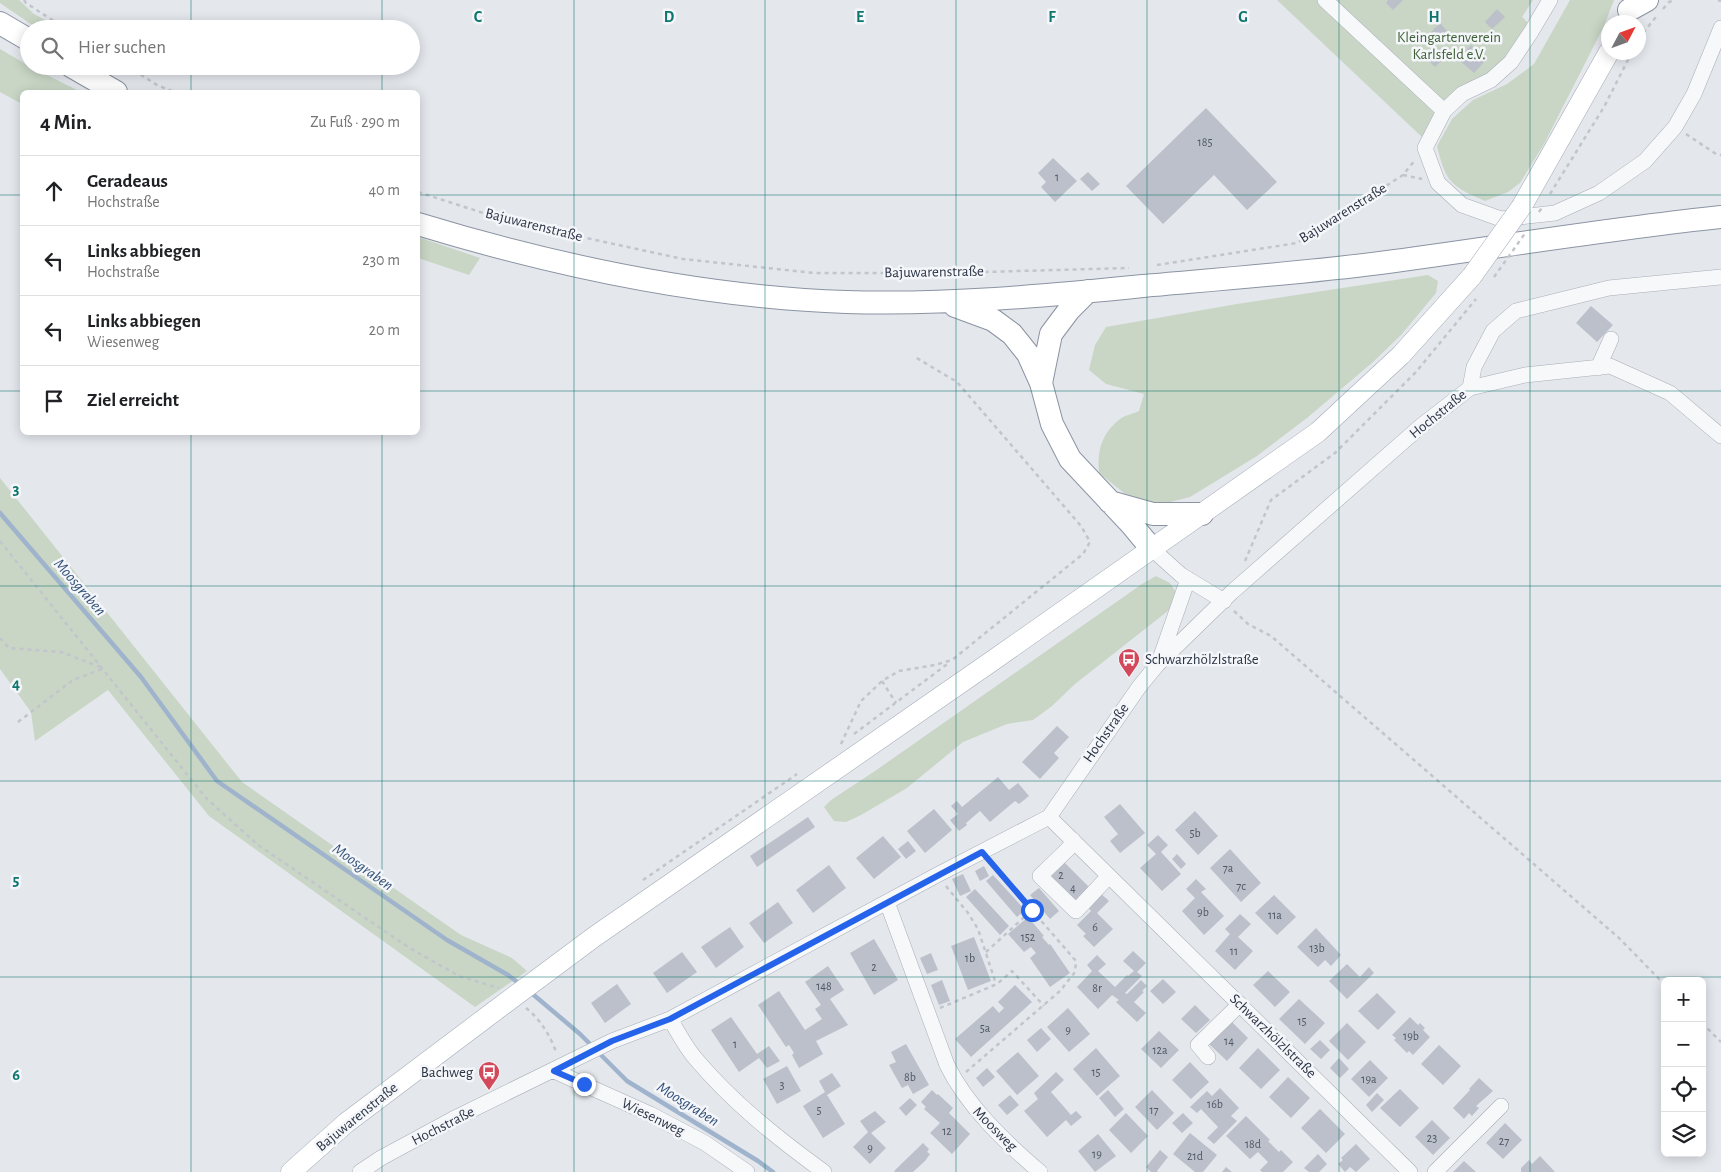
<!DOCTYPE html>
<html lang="de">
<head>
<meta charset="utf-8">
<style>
  :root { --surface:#fff; --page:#f6f6f6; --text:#202124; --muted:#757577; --line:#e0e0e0 }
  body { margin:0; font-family:"Alegreya Sans",sans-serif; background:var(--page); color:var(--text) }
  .controls { position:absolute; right:15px; bottom:15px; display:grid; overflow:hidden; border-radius:8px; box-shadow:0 2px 12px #0003 }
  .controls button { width:45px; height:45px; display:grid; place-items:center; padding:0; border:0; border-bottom:1px solid var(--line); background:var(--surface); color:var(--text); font:25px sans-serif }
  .compass { position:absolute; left:1601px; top:15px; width:45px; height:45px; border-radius:50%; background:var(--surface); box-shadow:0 2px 12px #0003; rotate:49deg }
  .stop { position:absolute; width:15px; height:15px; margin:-11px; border:4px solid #2563eb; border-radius:50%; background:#fff }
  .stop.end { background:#2563eb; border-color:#fff; box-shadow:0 1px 5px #0008 }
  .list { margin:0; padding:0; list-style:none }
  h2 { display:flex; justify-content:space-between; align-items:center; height:65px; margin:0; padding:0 20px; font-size:21px }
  h2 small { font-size:16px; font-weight:400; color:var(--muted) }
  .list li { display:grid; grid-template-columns:32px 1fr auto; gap:15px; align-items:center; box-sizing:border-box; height:70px; padding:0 20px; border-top:1px solid var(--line) }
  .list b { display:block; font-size:19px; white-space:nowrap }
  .list p { margin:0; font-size:16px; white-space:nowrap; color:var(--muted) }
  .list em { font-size:16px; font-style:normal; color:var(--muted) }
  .icon { flex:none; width:28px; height:28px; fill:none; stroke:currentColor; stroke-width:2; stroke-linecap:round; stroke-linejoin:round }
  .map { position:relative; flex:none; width:1721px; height:1172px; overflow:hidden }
  .search { position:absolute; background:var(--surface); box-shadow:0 2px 12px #0003; left:20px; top:20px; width:400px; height:55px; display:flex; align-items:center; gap:12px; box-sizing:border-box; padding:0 18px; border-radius:28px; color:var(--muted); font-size:19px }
  .panel { position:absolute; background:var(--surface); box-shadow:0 2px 12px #0003; left:20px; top:90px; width:400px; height:345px; border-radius:8px }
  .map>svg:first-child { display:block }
  .green { fill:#c9d6c5 }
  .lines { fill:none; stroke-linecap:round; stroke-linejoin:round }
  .stream { stroke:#9fb4cc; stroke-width:4.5 }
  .building { fill:#bbc0ca }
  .minor-casing { stroke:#a9aeb7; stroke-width:16 }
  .major-casing { stroke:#a3abb8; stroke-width:21 }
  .highway-casing { stroke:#8b94a3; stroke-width:24 }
  .path { stroke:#c2c5cb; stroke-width:2.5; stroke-dasharray:4 4; stroke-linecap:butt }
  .minor { stroke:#f7f8fa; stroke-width:15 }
  .major { stroke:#fff; stroke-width:20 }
  .highway { stroke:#fff; stroke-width:22 }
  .major-bridge-casing { stroke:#a3abb8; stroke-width:21; stroke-linecap:butt }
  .path-bridge { stroke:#c2c5cb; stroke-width:2.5; stroke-dasharray:4 4; stroke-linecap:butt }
  .major-bridge { stroke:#fff; stroke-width:20 }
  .route { stroke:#2563eb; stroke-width:6 }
  .grid { fill:none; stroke:#0f766e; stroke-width:1; stroke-opacity:0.55 }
  .labels { text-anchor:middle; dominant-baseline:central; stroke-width:5; stroke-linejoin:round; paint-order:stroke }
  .number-label { font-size:12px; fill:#4f5766 }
  .park-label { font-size:15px; fill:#3f6138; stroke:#f4f6f9 }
  .street-label { font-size:15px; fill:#2b3445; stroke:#f4f6f9 }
  .poi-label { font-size:15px; fill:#2b3445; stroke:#f4f6f9; text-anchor:start }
  .water-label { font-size:16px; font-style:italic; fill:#34527a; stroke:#f4f6f9 }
  .grid-label { font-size:16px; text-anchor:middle; font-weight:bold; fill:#0f766e; stroke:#f4f6f9; stroke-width:5; stroke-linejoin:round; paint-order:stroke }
</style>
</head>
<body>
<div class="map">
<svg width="1721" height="1172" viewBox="0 0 1721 1172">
  <rect width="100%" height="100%" fill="#e4e7ec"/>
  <path class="green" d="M0,0H19L34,14L55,25L51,29H38L0,3Z
    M1277,0H1317L1438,113L1424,139Z
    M1332,0H1533L1522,17L1531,26L1508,60L1447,102L1438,98Z
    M1570,0H1614L1604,26L1544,144L1520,183L1508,192L1485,201C1451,186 1446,183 1437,146L1452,119L1473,100L1507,84L1534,64Z
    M0,49L29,66L81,92H22V104L0,92Z
    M418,237L480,258L469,275L418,258Z
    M1428,275L1438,281L1436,293L1401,335L1373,362L1307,418L1257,456L1190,497L1155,506L1129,497L1099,473C1097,451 1101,434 1120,419C1125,415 1133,414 1139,411L1144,394L1106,384L1089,370L1095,345L1106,327L1237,304Z
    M0,478L242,782L461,935L512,958L527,971L475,1007L209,816L108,690L35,741L31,712L0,669Z
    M1156,576L1170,583L1177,594L1173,607L1075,684L1052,706L1033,720L1007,724L963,742L907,788L861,815L846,822L834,821L824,807L831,800L875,771L1142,584Z"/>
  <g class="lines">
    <path class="stream" d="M0,513L141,677L217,781L447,940L508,975L521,985
      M529,991L580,1034L627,1081L758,1161L773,1172"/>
  </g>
  <path class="building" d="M1388,0H1403L1393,10L1386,3Z
    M1497,9L1505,17L1492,29L1485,22Z
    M1440,23L1448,32L1434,45L1426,37Z
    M1471,45L1486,60L1474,73L1458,59Z
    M1440,48L1447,56L1435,67L1428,60Z
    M1206,108L1277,182L1247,210L1214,175L1163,224L1126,186Z
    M1053,158L1077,181L1055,202L1041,187L1046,182L1038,173Z
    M1088,172L1100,184L1092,191L1080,179Z
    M1591,306L1613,325L1597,342L1576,323Z
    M1057,726L1069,737L1054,753L1059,758L1040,779L1022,762Z
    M998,777L1009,790L1018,783L1029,796L1019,804L1015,801L990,822L980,811L966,823L967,825L959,831L950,820L958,814L951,806L957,801L962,807Z
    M1120,804L1145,833L1120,853L1110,841L1118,834L1104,817Z
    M934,809L952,830L925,853L907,831Z
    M1195,811L1218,836L1198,855L1175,830Z
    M808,817L815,827L757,867L750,856Z
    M1158,835L1168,845L1161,852L1181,874L1162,891L1140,868L1156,854L1147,845Z
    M883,836L901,857L874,879L856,858Z
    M908,841L916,851L906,859L898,849Z
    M1230,849L1261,883L1241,902L1210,868Z
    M1177,854L1186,864L1181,869L1172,859Z
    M1061,859L1090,888L1074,904L1045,874Z
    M829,865L846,888L813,913L796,890Z
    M984,866L989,876L980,881L975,871Z
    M963,874L971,891L960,896L952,879Z
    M993,875L1025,910L1017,917L986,881Z
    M1196,879L1206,889L1201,892L1224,916L1204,935L1182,911L1195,898L1186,889Z
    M1039,888L1059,911L1050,919L1030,895Z
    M975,889L1009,926L1000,935L966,897Z
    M1099,892L1109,901L1097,913L1113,929L1094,947L1083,936L1086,934L1077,925L1091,911L1086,905Z
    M1274,895L1296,917L1277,935L1255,913Z
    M778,902L793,923L764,943L749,923Z
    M1240,914L1251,924L1238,937L1253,951L1235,970L1215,951L1230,934L1225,929Z
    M1028,917L1044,936L1042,937L1049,945L1050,944L1070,973L1050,987L1030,958L1036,953L1031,947L1024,952L1008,934Z
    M730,927L744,947L716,968L701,947Z
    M1316,928L1341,955L1331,966L1325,960L1318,967L1297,947Z
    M974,937L991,981L968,990L951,946Z
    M874,939L898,980L874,995L850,953Z
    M1133,951L1146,963L1137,972L1142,976L1125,993L1127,994L1141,980L1147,986L1142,991L1144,992L1134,1002L1146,1013L1137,1022L1116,1002L1119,1000L1112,995L1098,1009L1077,987L1092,971L1087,965L1097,955L1106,964L1098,971L1115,987L1127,975L1128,976L1134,971L1123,961Z
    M682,952L697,972L667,993L653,973Z
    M931,953L938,970L927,974L920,958Z
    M1347,964L1360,977L1369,967L1374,973L1347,999L1329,981Z
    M828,966L844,990L830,999L848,1025L816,1041L823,1054L799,1068L792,1055L794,1053L789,1045L786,1047L758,1005L779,991L805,1030L822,1019L815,1009L821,1005L805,982Z
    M1268,971L1290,992L1275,1007L1253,985Z
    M1163,979L1176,992L1163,1004L1150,991Z
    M942,980L950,1001L939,1005L931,985Z
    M617,984L631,1004L605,1023L591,1003Z
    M1015,985L1032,1002L971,1057L955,1039L993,1006L999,1013L1004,1008L998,1002Z
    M1377,993L1396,1012L1378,1030L1358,1011Z
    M1299,999L1325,1023L1305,1044L1279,1019Z
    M1195,1005L1210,1020L1196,1033L1181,1019Z
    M1068,1008L1090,1034L1069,1052L1047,1027Z
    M731,1017L757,1054L769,1046L780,1061L767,1068L759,1058L739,1072L711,1030Z
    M1410,1017L1418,1025L1420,1023L1425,1028L1423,1030L1430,1037L1413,1055L1409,1051L1407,1053L1394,1040L1396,1038L1392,1035Z
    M1231,1021L1248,1038L1227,1061L1209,1044Z
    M1347,1023L1366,1042L1348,1060L1329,1041Z
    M1041,1028L1051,1039L1037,1052L1027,1040Z
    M1159,1031L1179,1050L1161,1068L1141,1049Z
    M1320,1040L1330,1050L1321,1059L1310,1049Z
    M906,1044L929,1085L913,1094L908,1085L902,1088L889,1065L896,1062L891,1052Z
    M1439,1045L1461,1066L1443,1085L1421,1064Z
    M1096,1048L1120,1076L1097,1096L1073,1069Z
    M1258,1048L1280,1070L1261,1089L1239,1068Z
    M1018,1052L1039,1076L1017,1095L996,1071Z
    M1339,1058L1349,1069L1340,1078L1330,1068Z
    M1370,1060L1388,1078L1369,1097L1351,1079Z
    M1190,1062L1209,1082L1191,1099L1172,1080Z
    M787,1066L801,1091L777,1104L763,1079Z
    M987,1068L995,1077L983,1087L976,1078Z
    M1056,1072L1064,1080L1051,1092L1071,1115L1076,1111L1082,1117L1071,1126L1066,1120L1047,1137L1024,1111L1038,1099L1034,1093Z
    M832,1073L841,1086L827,1095L845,1124L823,1138L803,1106L825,1092L819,1081Z
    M1288,1077L1310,1098L1291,1118L1269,1097Z
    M1479,1078L1493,1091L1476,1106L1479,1108L1472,1116L1469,1113L1464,1119L1453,1108L1470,1090L1469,1089Z
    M1220,1088L1239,1108L1231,1116L1237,1121L1214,1144L1207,1138L1218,1127L1201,1109L1197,1113L1190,1107L1207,1091L1212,1096Z
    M1400,1089L1419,1108L1400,1127L1380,1108Z
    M932,1090L937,1095L938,1094L953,1108L949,1113L970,1134L952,1154L930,1133L940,1123L924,1109L926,1107L921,1102Z
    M1108,1090L1124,1109L1115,1117L1099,1098Z
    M1152,1090L1174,1113L1157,1130L1135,1107Z
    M1377,1093L1384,1100L1372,1112L1366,1105Z
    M1010,1095L1019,1105L1007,1115L998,1105Z
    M910,1098L917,1105L906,1116L899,1108Z
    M1320,1109L1345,1134L1326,1153L1301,1128Z
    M875,1111L886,1122L871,1133L886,1148L870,1164L853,1147L868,1132L860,1121Z
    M1126,1113L1148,1136L1131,1153L1109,1130Z
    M1183,1113L1193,1123L1182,1133L1172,1123Z
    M1246,1116L1270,1140L1268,1141L1279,1152L1281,1150L1293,1162L1283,1172H1262L1260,1170L1268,1162L1258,1152L1250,1159L1226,1136Z
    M1432,1120L1450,1138L1433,1155L1415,1137Z
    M1505,1123L1522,1140L1503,1159L1486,1143Z
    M1190,1133L1217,1155L1203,1172H1195L1173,1154Z
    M1098,1134L1116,1156L1095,1172L1078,1151Z
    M923,1143L929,1149L927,1152L930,1154L925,1161L913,1172H895L894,1171Z
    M1356,1144L1370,1159L1356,1172L1350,1167L1345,1172L1338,1164L1343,1160L1341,1158Z
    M1160,1150L1168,1157L1157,1171L1158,1172H1151L1146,1167Z
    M1318,1154L1327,1164L1319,1172H1309L1304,1168Z
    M1540,1156L1555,1172H1521V1168L1529,1160L1532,1164Z
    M1464,1161L1476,1172H1453Z
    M1226,1167L1232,1172H1222Z"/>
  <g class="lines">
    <g class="minor-casing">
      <path id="minor" d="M1325,0L1444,111
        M1550,0L1531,32L1511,62L1491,80L1462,94L1444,111L1425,148L1438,183L1462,205L1501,219L1555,213L1599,193L1645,161L1675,127L1694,94L1721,28
        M1598,368L1611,339
        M1470,388L1474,367L1493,331L1516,311L1609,288L1721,277
        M1151,548L1181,575L1224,601
        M1159,662L1188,579
        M1049,817L1410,1172
        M1073,840L1069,848L1040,876L1076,911L1109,876
        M887,902L947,1065C967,1106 1005,1142 1040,1172
        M670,1019C678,1032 685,1046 695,1058C732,1102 777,1138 824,1172
        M1208,1057L1198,1045L1240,1004
        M554,1071L650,1114L705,1143L747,1172
        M360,1172L381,1158L453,1119L612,1041L670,1019L937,875L1049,817L1139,687L1157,665L1232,592L1421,426L1470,388L1525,375L1610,366L1670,393L1721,436
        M1435,1172L1501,1106"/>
    </g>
    <g class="major-casing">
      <path id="major" d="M1522,206L1609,52
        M539,978L594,937L995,659L1318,432L1401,355L1472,276
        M291,1172L346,1123L496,1010"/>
    </g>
    <g class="highway-casing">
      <path id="highway" d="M1629,10L1647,0
        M0,23L29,40
        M71,66L116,92
        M418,224C556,266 700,297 846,302C946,305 1044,296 1143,286C1222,279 1301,273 1380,263C1494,248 1607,229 1721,217
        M955,306L993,320L1012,334L1028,354L1041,383L1052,424L1070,459L1132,525L1151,548
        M1041,383L1051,334L1069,310L1088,291
        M1110,502L1153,514H1202"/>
    </g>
    <path class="path" d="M24,0L26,3L66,29
      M1718,0L1721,1
      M1663,9L1669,2L1675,0
      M1638,39L1656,17
      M127,66L157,85L174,92
      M1686,134L1716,154L1721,155
      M1403,175L1422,179
      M418,192L508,221L683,259L814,273H947L1129,268
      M1550,194L1604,107L1632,52
      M1157,265L1297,243L1403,175L1415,160
      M0,541L206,798L258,845L408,947L459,976L499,988
      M1245,561L1271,500L1335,453L1416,372L1476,299
      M1234,611L1248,624L1271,636L1619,938L1665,985
      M0,638L9,648L61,652L103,668
      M882,681L896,703
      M18,722L73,680L102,669
      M854,734L950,662
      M841,744L861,701L882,681L899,671L935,665L952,660L1083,554L1090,542L1081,526L957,382L915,357
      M643,880L797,774
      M946,886L968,913L978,929L996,984
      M986,952L1032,910
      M526,1008C540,1019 550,1035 556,1052
      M940,1008L997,984L1012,971L1044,1006
      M1702,1023L1721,1042
      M966,1072L1060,991L1075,972L1076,961L991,863"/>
    <use href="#minor" class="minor"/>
    <use href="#major" class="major"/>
    <use href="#highway" class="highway"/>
    <g class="major-bridge-casing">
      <path id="major-bridge" d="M1472,276L1522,206
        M496,1010L539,978"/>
    </g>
    <path class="path-bridge" d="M1539,212L1543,206
      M1494,277L1526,232"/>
    <use href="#major-bridge" class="major-bridge"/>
  </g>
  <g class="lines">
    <path class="route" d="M584,1084L554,1071L612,1041L670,1019L982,852L1032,910"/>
  </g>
  <path class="grid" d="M191,0V29M382,0V29M574,0V1172M765,0V1172M956,0V1172M1147,0V1172M1339,0V1172M1530,0V1172M191,66V92M382,66V92M0,195H22M418,195H1721M0,391H22M418,391H1721M191,432V1172M382,432V1172M0,586H1721M0,781H1721M0,977H1721"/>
  <defs>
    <g id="bus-pin" transform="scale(1.125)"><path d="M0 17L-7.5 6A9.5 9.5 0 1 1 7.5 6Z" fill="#d1495b" stroke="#f4f6f9"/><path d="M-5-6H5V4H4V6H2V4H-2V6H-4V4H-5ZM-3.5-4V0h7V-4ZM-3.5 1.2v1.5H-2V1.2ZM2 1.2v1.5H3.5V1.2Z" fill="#fff"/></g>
  </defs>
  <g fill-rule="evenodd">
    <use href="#bus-pin" x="1129" y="659"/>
    <use href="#bus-pin" x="489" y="1072"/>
  </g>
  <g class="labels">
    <g class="number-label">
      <text x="1205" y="142">185</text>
      <text x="1057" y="177">1</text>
      <text x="1195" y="833">5b</text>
      <text x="1228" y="868">7a</text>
      <text x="1061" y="875">2</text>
      <text x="1241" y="886">7c</text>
      <text x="1073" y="888">4</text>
      <text x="1203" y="912">9b</text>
      <text x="1275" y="915">11a</text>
      <text x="1095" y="927">6</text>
      <text x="1028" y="937">152</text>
      <text x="1317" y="948">13b</text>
      <text x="1234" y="951">11</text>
      <text x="970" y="958">1b</text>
      <text x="874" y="967">2</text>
      <text x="824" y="986">148</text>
      <text x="1097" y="988">8r</text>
      <text x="1302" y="1021">15</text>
      <text x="985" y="1028">5a</text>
      <text x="1068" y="1030">9</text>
      <text x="1411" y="1036">19b</text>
      <text x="1229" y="1041">14</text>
      <text x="735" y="1044">1</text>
      <text x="1160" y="1050">12a</text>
      <text x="1096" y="1072">15</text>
      <text x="910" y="1077">8b</text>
      <text x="1369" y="1079">19a</text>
      <text x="782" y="1085">3</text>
      <text x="1215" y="1104">16b</text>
      <text x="819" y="1110">5</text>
      <text x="1154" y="1110">17</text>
      <text x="947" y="1131">12</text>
      <text x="1432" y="1138">23</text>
      <text x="1504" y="1141">27</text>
      <text x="1253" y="1144">18d</text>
      <text x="870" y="1148">9</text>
      <text x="1097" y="1154">19</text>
      <text x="1195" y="1156">21d</text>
    </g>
    <g class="park-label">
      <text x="1449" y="37">Kleingartenverein<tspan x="1449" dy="17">Karlsfeld e.V.</tspan></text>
    </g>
    <g class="street-label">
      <text transform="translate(1343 213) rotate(-32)">Bajuwarenstraße</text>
      <text transform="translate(534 225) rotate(14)">Bajuwarenstraße</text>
      <text transform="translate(934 272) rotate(-1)">Bajuwarenstraße</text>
      <text transform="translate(1438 414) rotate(-39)">Hochstraße</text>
      <text transform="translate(1106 733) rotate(-55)">Hochstraße</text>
      <text transform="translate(1273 1036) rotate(44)">Schwarzhölzlstraße</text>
      <text transform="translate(357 1117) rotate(-39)">Bajuwarenstraße</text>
      <text transform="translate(653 1117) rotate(26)">Wiesenweg</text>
      <text transform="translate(443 1126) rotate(-27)">Hochstraße</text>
      <text transform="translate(995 1129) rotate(45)">Moosweg</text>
    </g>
    <g class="poi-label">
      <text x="1145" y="659">Schwarzhölzlstraße</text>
      <text x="473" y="1072" text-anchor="end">Bachweg</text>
    </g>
    <g class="water-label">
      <text transform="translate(80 587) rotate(49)">Moosgraben</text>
      <text transform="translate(363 867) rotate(35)">Moosgraben</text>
      <text transform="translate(688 1104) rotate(32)">Moosgraben</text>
    </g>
  </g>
  <g class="grid-label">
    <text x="478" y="22">C</text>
    <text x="669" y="22">D</text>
    <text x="860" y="22">E</text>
    <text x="1052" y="22">F</text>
    <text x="1243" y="22">G</text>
    <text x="1434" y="22">H</text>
    <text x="16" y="494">3</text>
    <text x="16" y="689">4</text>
    <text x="16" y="885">5</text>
    <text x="16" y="1080">6</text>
  </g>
</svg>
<div class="controls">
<button>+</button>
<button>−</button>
<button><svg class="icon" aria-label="locate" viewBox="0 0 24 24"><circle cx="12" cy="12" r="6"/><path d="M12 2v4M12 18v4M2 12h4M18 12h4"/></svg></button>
<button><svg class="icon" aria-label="layers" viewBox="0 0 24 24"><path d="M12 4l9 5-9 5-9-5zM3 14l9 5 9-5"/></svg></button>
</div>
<svg class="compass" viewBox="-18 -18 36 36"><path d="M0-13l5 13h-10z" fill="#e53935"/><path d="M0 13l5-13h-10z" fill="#757577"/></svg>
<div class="stop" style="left:1032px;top:910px"></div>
<div class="stop end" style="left:584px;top:1084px"></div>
<div class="search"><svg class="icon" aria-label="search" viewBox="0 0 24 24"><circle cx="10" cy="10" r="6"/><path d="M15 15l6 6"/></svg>Hier suchen</div>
<section class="panel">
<h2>4 Min.<small>Zu Fuß · 290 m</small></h2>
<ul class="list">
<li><svg class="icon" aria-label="ahead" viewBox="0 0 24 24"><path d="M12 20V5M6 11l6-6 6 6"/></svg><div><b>Geradeaus</b><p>Hochstraße</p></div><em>40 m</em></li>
<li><svg class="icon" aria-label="left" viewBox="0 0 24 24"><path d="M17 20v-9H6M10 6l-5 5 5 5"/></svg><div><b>Links abbiegen</b><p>Hochstraße</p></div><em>230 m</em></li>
<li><svg class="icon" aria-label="left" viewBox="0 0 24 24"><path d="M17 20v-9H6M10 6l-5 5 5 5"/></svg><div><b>Links abbiegen</b><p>Wiesenweg</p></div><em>20 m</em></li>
<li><svg class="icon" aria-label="arrive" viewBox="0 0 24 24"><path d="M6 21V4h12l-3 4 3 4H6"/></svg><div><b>Ziel erreicht</b></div></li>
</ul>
</section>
</div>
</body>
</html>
